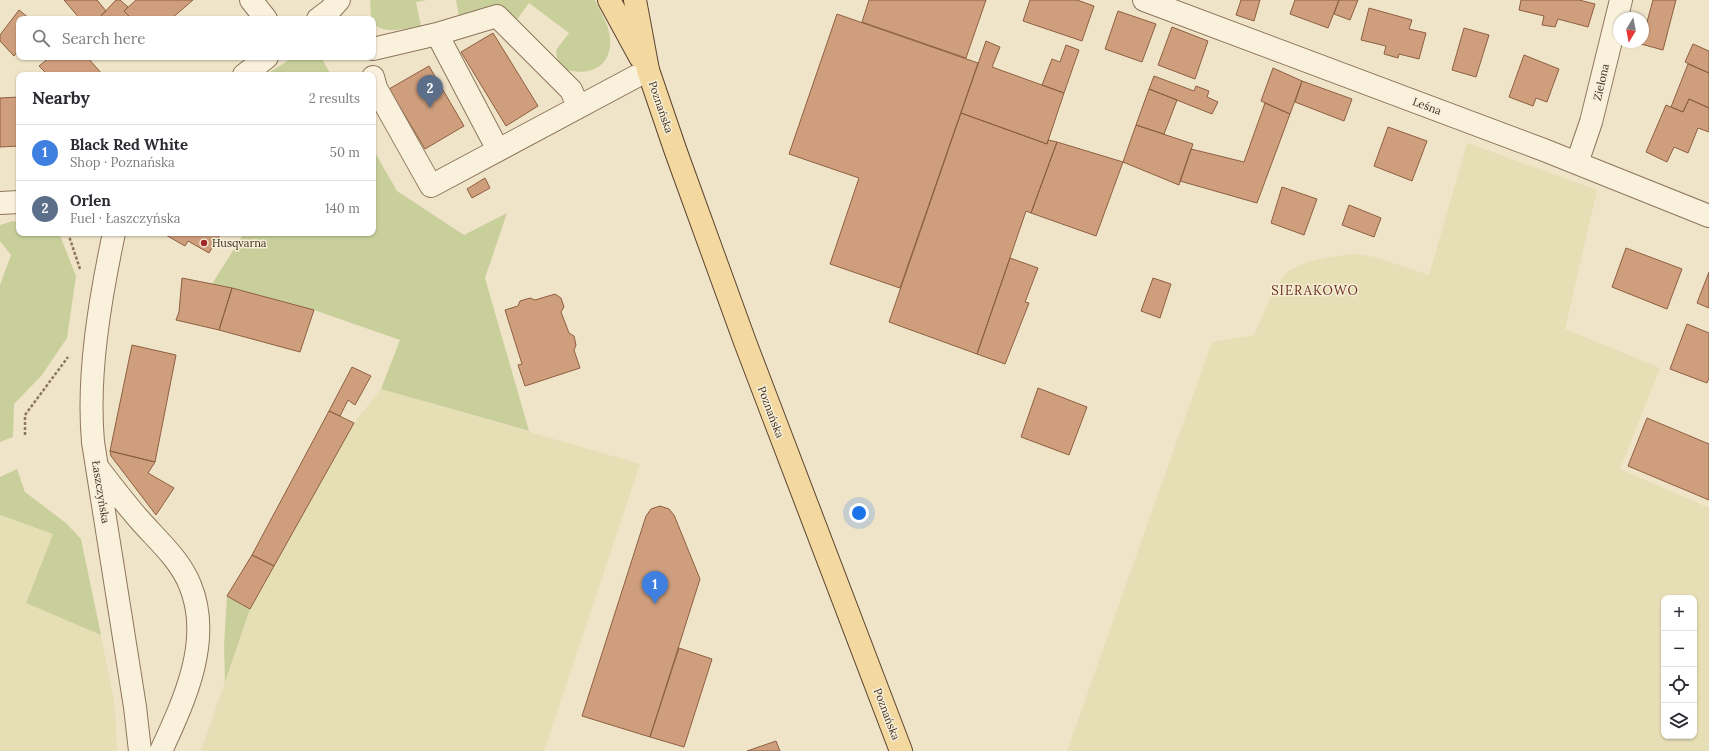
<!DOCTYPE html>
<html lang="en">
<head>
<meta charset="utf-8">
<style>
  :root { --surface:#fff; --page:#f2f2f3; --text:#2b2b33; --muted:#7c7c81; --line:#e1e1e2; --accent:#9e2a2b }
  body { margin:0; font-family:Lora,serif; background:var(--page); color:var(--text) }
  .controls { position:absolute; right:12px; bottom:12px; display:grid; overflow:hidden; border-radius:8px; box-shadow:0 1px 3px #0004 }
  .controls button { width:36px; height:36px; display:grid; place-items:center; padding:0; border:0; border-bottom:1px solid var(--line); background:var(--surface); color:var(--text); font:20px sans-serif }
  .compass { position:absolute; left:1613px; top:12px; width:36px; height:36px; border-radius:50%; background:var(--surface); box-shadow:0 1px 3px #0004; rotate:190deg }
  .you { position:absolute; left:859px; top:513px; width:14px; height:14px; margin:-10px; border:3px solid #fff; border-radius:50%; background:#1a73e8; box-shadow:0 0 0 6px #1a73e833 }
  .badge { display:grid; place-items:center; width:26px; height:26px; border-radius:50%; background:var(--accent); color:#fff; font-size:13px; font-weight:700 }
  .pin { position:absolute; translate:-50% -33px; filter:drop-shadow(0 1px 2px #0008) }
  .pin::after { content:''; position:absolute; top:21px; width:14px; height:12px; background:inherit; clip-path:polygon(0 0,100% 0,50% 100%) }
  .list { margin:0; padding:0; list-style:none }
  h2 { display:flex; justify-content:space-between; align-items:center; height:52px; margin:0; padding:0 16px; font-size:17px }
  h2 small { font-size:13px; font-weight:400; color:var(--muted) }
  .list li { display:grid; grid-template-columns:26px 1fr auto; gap:12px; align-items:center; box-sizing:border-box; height:56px; padding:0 16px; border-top:1px solid var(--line) }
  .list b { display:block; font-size:15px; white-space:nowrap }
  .list p { margin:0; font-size:13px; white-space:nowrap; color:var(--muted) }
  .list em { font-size:13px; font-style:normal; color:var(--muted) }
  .icon { flex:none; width:22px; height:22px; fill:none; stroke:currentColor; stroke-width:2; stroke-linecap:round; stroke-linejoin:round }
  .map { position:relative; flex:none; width:1709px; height:751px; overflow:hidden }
  .search { position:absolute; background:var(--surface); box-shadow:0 1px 3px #0004; left:16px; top:16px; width:360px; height:44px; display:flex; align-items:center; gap:10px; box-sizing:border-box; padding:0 14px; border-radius:8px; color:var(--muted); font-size:15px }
  .panel { position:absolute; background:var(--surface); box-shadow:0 1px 3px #0004; left:16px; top:72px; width:360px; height:164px; border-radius:8px }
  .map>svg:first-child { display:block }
  .farmland { fill:#e6deb5; fill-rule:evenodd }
  .green { fill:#c9cf9b }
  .building { fill:#cf9f7d; stroke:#8d5f41 }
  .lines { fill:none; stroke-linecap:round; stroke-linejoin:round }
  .minor-casing { stroke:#8d765c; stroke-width:24 }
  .major-casing { stroke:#5b4430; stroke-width:24 }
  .path { stroke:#8d765c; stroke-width:2.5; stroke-dasharray:3 2; stroke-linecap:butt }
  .minor { stroke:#faf1dc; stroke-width:22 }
  .major { stroke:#f3d9a0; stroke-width:22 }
  .poi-dot { fill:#9e2a2b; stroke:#f7eed8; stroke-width:1.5 }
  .labels { text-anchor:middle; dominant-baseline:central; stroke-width:3; stroke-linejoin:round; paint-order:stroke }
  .street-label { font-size:11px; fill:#3d2e20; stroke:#f7eed8 }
  .poi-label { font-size:11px; fill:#3d2e20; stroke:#f7eed8; text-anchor:start }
  .quarter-label { font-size:13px; letter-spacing:1px; fill:#6b2e1e; stroke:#f7eed8 }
</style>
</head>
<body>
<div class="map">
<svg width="1709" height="751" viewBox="0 0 1709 751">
  <rect width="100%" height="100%" fill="#f0e4c8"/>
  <path class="farmland" d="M1467,143L1597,190L1565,329L1660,368L1620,469L1709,508V751H1067L1212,342L1254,335L1275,288L1288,271L1307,262L1330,257L1354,254L1375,257L1429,275ZM1664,598H1694V736H1664Z
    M381,389L640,464L544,751H201L250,609L354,423Z
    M0,515L53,534L26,602L101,635L115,706L117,751H0Z"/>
  <path class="green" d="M370,0H427L416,2L421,26C406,28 378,37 372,19C370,14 371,6 370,0Z
    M456,0H595C600,11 609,25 610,37C613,68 588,77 563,69L557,58L556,50L569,33L529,3L516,21L459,16Z
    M294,57H321L331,75H265Z
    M373,149L397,191L464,235L507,213L485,278L529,431L381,389L400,340L314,310L212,284L244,233H373Z
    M13,221L19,223V233H59L76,276L67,338L42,375L14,404L13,437L0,442V285L11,255L0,241V225Z
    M17,469L25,492L66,523L81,539L101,635L26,603L53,534L0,515V477Z
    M227,596L250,609L225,682L224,645Z"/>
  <path class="building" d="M64,0H97L106,11L98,19H80Z
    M116,0H120L128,7L124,11L132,19H98Z
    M136,0H193L171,19H132L124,11Z
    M869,0H986L966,58L862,22Z
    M1030,0H1077L1094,6L1082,41L1023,21Z
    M1241,0H1260L1254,21L1236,15Z
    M1295,0H1339L1328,28L1290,14Z
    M1339,0H1358L1350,20L1334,14Z
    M1521,0H1579L1595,4L1588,27L1558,19L1555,27L1542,25L1544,16L1519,10Z
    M1653,0H1676L1663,50L1641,44Z
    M1369,8L1412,20L1409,29L1426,33L1419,59L1399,54L1398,58L1384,54L1386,46L1361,40Z
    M19,10L30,19H19V50L14,56L0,41V35Z
    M1118,11L1156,24L1142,62L1105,49Z
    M837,14L978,63L900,288L830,264L859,178L789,154Z
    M1172,27L1208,41L1195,79L1158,65Z
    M1464,28L1489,35L1476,77L1452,70Z
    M493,33L538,106L506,126L461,52Z
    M986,41L1000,47L992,67L1064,93L1047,144L961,113Z
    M1693,44L1709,51V73L1685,62Z
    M1066,45L1079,50L1064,93L1042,85L1052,59L1060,62Z
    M1524,55L1559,69L1547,102L1536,98L1533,106L1509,97Z
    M50,57H87L103,75H48L39,66Z
    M1688,64L1709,73V108L1689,99L1683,112L1671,107Z
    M429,66L464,126L425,149L389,89Z
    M1273,68L1302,81L1290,114L1261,101Z
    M1154,76L1194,91L1196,86L1209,91L1207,97L1218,102L1212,114L1149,89Z
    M1302,81L1352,99L1344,121L1295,102Z
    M1149,89L1177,100L1164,134L1136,125Z
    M19,97V146L0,147V98Z
    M1689,99L1709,108V132L1698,128L1688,153L1674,147L1667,162L1646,152L1666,105L1683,112Z
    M1265,103L1290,114L1257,203L1180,181L1191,149L1244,162Z
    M961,113L1047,144L1048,140L1057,142L1031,213L1026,211L977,354L889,322Z
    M1136,125L1193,144L1179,185L1123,162Z
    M1388,127L1427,141L1412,181L1374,166Z
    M1057,142L1123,162L1096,236L1031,213Z
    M485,178L490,188L472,198L467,189Z
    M1282,187L1317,199L1304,235L1271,223Z
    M1349,205L1381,218L1374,237L1342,225Z
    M221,233L209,253L188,241L185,246L164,234Z
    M1626,248L1682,269L1667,309L1612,287Z
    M1010,258L1038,268L1025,302L1029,303L1005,364L977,354Z
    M1709,272V308L1697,303Z
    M182,278L232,288L219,330L176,320L179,312Z
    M1153,278L1171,284L1160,318L1141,311Z
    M232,288L314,310L300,352L219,330Z
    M555,294L561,298L564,307L561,312L569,333L574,336L576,345L574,350L580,368L525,386L518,365L522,364L505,310L518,306L520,301L530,298L535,300Z
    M1687,324L1709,333V378L1707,383L1670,369Z
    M132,345L176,355L155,462L110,451Z
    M352,367L371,376L355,405L348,400L340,416L329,411Z
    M1038,388L1087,407L1069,455L1021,437Z
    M329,411L354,423L274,566L252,555Z
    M1647,418L1709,444V500L1628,466Z
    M110,451L155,462L148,473L174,488L156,515L111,456Z
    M660,506L669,509L674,515L700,579L650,737L582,716L646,516L651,509Z
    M252,555L274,566L250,609L227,596Z
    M679,648L712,659L684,747L650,737Z
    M776,741L780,751H747Z"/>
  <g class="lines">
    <g class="minor-casing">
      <path id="minor" d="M251,0L266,19
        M1144,0L1544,150L1709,216
        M318,19L330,10L339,0
        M437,34L498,150
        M373,49L437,34L497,16L571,90L578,106
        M244,75L267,57
        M373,77L376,88L431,186L648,70
        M1577,163L1591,122L1621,0
        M0,203L19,202
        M114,233C100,299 87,375 93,442L135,707L140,751
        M98,468C111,485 124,502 138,518C156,539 180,559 190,585C213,640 184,701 161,751"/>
    </g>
    <g class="major-casing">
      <path id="major" d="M609,0L640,57
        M635,0L648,70L676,152L745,342L901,751"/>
    </g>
    <path class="path" d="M68,233L80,269
      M25,435V415L68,357"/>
    <use href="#minor" class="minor"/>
    <use href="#major" class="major"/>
  </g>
  <circle class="poi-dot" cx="204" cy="243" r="4"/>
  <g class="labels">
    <g class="street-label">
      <text transform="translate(1601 82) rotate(-77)">Zielona</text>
      <text transform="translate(1427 106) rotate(21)">Leśna</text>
      <text transform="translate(661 107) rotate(71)">Poznańska</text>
      <text transform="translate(771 412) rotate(69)">Poznańska</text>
      <text transform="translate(101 492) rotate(81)">Łaszczyńska</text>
      <text transform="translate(887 714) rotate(69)">Poznańska</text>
    </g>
    <g class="poi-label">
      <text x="212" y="243">Husqvarna</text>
    </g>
    <g class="quarter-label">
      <text x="1315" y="290">SIERAKOWO</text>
    </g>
  </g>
</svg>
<div class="controls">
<button>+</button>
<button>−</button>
<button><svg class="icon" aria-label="locate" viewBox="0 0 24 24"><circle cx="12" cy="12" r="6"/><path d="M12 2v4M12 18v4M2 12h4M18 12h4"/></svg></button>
<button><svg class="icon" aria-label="layers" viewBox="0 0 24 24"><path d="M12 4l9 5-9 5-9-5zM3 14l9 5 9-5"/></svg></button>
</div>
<svg class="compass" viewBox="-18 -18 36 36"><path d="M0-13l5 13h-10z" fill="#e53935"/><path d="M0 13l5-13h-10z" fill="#7c7c81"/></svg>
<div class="you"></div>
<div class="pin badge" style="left:655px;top:604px;background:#3f7fe0">1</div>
<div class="pin badge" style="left:430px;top:108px;background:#5c6f8a">2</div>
<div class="search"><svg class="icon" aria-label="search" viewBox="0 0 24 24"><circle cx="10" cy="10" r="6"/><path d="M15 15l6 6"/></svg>Search here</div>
<section class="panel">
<h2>Nearby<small>2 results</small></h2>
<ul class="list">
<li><span class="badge" style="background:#3f7fe0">1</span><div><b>Black Red White</b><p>Shop · Poznańska</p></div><em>50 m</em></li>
<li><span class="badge" style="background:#5c6f8a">2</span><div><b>Orlen</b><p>Fuel · Łaszczyńska</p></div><em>140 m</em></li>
</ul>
</section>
</div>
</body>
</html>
